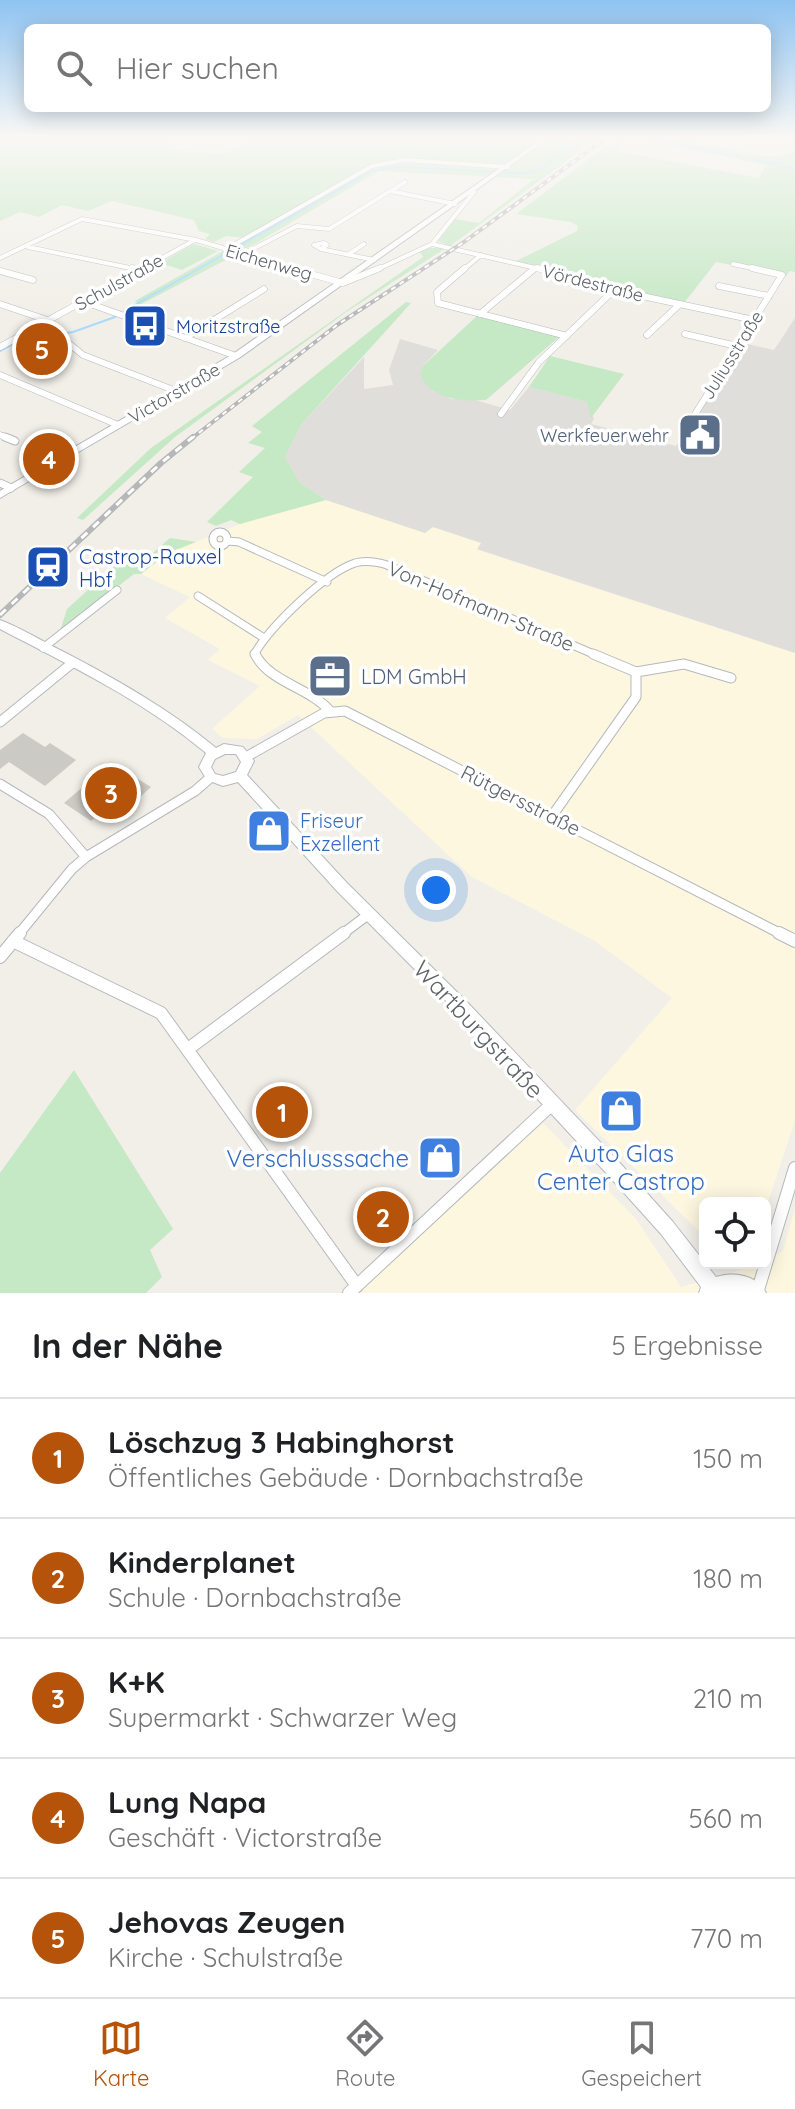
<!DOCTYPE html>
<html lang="de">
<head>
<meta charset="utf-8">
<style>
  :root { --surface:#fff; --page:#f2f2f2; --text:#202124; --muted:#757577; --line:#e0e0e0; --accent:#b45309 }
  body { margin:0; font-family:Quicksand,sans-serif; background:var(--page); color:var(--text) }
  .controls { position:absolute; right:24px; bottom:24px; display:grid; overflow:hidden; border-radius:12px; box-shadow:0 4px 20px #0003 }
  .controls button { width:72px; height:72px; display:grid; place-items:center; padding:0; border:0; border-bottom:2px solid var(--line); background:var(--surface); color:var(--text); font:40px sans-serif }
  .you { position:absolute; left:436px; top:890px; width:28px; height:28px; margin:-20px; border:6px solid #fff; border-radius:50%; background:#1a73e8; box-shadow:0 0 0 12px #1a73e833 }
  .badge { display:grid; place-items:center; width:52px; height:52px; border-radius:50%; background:var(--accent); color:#fff; font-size:26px; font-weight:700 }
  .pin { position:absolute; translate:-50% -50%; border:4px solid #fff; box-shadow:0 2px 8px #0006 }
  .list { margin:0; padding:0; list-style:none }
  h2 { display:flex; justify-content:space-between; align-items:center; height:104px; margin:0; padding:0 32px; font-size:34px }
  h2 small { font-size:26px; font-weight:400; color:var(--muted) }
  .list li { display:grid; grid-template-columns:52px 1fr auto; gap:24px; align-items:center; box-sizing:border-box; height:120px; padding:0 32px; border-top:2px solid var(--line) }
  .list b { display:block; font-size:30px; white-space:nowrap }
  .list p { margin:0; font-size:26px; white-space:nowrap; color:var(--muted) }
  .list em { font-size:26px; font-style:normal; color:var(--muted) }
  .icon { flex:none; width:44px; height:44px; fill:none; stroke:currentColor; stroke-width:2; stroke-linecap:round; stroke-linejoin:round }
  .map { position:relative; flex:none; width:795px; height:1293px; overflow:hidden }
  .search { position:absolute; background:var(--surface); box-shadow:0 4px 20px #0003; left:24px; right:24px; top:24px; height:88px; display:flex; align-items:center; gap:20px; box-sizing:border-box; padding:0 28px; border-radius:12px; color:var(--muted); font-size:30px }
  .sheet { height:704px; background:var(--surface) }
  nav { display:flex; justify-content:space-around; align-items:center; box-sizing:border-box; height:112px; border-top:2px solid var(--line); background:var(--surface); font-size:22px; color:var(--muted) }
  nav a { display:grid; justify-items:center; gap:4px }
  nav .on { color:var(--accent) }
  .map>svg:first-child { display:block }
  .commercial { fill:#fef7e0 }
  .industrial { fill:#e0deda }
  .green { fill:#c5e8c5 }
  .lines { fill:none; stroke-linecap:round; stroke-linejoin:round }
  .stream { stroke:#aadaff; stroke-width:2 }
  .building { fill:#cccac5 }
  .street-far4-casing { stroke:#b5b8bc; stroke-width:5 }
  .street-far3-casing { stroke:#b5b8bc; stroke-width:7 }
  .street-far2-casing { stroke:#b5b8bc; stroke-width:9 }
  .street-far1-casing { stroke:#b5b8bc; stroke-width:11 }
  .street-casing { stroke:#b5b8bc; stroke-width:14 }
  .secondary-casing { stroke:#b6babf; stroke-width:2 }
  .street-far4 { stroke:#fff; stroke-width:4 }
  .street-far3 { stroke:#fff; stroke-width:6 }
  .street-far2 { stroke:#fff; stroke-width:7 }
  .street-far1 { stroke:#fff; stroke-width:9 }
  .street { stroke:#fff; stroke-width:12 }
  .secondary { fill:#fff; fill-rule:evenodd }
  .rail-far1-casing { stroke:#b6b7b8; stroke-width:4 }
  .rail-casing { stroke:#b6b7b8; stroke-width:6 }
  .rail-far1 { stroke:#fff; stroke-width:2; stroke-dasharray:5; stroke-linecap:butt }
  .rail { stroke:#fff; stroke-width:3; stroke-dasharray:8; stroke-linecap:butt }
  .labels { text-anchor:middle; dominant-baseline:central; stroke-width:7; stroke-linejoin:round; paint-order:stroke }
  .far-street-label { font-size:18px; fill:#5f6368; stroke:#fff }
  .far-transit-label { font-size:18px; fill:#164399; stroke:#fff; text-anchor:start }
  .far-service-label { font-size:18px; fill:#4e5e75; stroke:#fff; text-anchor:end }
  .transit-label { font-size:20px; fill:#164399; stroke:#fff; text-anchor:start }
  .street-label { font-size:20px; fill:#5f6368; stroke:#fff }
  .service-label { font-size:20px; fill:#4e5e75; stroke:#fff; text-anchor:start }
  .shop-label { font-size:20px; fill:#366cbe; stroke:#fff; text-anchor:start }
  .near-street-label { font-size:24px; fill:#5f6368; stroke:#fff }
  .near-shop-label { font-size:24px; fill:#366cbe; stroke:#fff }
</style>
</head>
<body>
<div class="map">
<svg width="795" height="1293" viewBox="0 0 795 1293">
  <rect width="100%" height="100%" fill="#f1efe8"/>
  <path class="commercial" d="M326,500L425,533L432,527L482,543L478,550L795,653V1121L765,1211V1203H705V1237L575,1110L672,998L595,941L472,877L298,715L257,739L223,738L212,729L260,686L208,660L220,649L165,618L190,597L141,574L168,553L240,524Z
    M543,1123L636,1219L681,1287L765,1263V1260L783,1251L795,1209V1293H358Z"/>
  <path class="industrial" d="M795,318V653L477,549L481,543L433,527L425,533L326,500L300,483L285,457L301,425L364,357V389L393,385L389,370L400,339L438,350L423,366L433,391L452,399L461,396L510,410L529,387L587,402L594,419L591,424L676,446L743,343L774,350Z"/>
  <path class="green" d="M0,138H175L168,149L223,154L258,138H598L450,246L438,241L455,219L479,223L534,179L379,171L239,253L126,312L123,311L138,303L135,301L246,238L226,236L214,242L205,239L210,234L199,231L194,220L112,201L88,211L62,205L39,217L20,212L0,221Z
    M617,138H628L616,151L759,178L766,165L633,138H677L769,157L795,152V272L790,271L786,276L716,262L684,303L581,281L516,261L577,231L578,226L571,222L516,214Z
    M194,244L218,251L182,270L160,263Z
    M430,248H446L346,312L175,437L83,520L77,518L151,448L423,257L420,252Z
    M406,302L411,303L301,425L285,457L300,483L326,500L240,524L231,520L216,526L207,522L253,477L239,472L265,448L248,443L262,432L252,426Z
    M478,315L560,336L486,400C463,402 429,399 420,374L423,366Z
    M550,356L624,374L591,418L587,402L529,387Z
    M170,538L196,542L168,553L141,574H134L60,631L67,609L120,561L137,567Z
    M74,1070L173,1229L150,1250L162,1277L146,1293H0V1173Z"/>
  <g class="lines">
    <path class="stream" d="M647,138L795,168
      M124,311L372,171L399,167L526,173L542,168L580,138
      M21,340L73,332L115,317
      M0,351L15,343"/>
  </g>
  <path class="building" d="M23,733L45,747L50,743L76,760L45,786L9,762L0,769V750Z
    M111,763L151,787L129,807L116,799L91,821L64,803Z
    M275,1094L288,1110L294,1105L299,1110L292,1115L295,1118L281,1130L259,1104Z"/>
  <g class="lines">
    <g class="street-far4-casing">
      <path id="street-far4" d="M391,191L405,182
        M324,243L327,245L321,249L314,245Z
        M432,244L544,270
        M28,247L140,270
        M321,249L374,260
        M225,250L372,166L405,160L508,167
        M349,254L364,244
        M241,255L297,226L329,229L390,191L455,204
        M0,258L82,219L196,240L297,270
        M733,264L761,270
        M140,270L195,240
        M376,270L432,244L474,192
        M463,270L481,255"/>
    </g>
    <g class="street-far3-casing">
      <path id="street-far3" d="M132,268L140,270
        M289,268L343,283L380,268
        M465,268L437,292L438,303L567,336
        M537,268L614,290L754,320
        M0,271L33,280
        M719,286L769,296
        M85,302L236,356
        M0,304L50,321
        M480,314L534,269
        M685,334L737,346
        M647,335L680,304
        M185,338L264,289
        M67,342L83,355L176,391
        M0,347L143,268
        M0,375L118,425
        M501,414L539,362L614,290
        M0,435L10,439
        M682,435L782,275L752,268"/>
    </g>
    <g class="street-far2-casing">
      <path id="street-far2" d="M5,437L15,441
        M0,483L11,488
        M213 539a7 7 0 1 1 14 0a7 7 0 1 1-14 0Z
        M228,541L239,542L327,582
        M198,596L264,638
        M43,648L117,590
        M256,656L255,653C271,626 325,573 355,563C366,560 377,562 387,565L598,656"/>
    </g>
    <g class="street-far1-casing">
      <path id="street-far1" d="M255,654C270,683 309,687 330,711
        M636,672L684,664L731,678
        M0,722L71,664
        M246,757L324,713L345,711L783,935
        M0,784L49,814L86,857
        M552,816L636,697V672L593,654
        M18,935L72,869L86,857L195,791L211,777
        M341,935L369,914"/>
    </g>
    <g class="street-casing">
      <path id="street" d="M779,933L795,941
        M13,941L161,1013L357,1286
        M0,957L20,933
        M188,1049L344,933
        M349,1293L551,1105
        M757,1293L795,1168"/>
    </g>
    <g class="secondary-casing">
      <path id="secondary" d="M543,138H549L239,358L0,498V491L233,354Z
        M0,620C21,628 42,641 62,651C116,679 169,709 216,748L224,744L243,747L254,761L247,775L347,883L468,1003L619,1162L673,1222L716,1277C733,1271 758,1275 766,1293H699L701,1287L661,1234L607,1174L458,1013L337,891L238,782L223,786L207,780L199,767L206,753C144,701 71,666 0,629ZM225,754H236L241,762L236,772L223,776L215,774L211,767L215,759Z"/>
    </g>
    <use href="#street-far4" class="street-far4"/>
    <use href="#street-far3" class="street-far3"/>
    <use href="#street-far2" class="street-far2"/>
    <use href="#street-far1" class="street-far1"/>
    <use href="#street" class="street"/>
    <use href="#secondary" class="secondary"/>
    <g class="rail-far1-casing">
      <path id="rail-far1" d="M191,439L337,325L464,242L606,138"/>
    </g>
    <g class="rail-casing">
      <path id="rail" d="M0,615L161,463L193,437"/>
    </g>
    <use href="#rail-far1" class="rail-far1"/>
    <use href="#rail" class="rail"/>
  </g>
  <linearGradient id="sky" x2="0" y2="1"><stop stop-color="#8fc3f1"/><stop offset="0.43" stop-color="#f9f8f5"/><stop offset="1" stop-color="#f9f8f5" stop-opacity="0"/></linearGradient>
  <rect width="795" height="319" fill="url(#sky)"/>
  <defs>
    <g id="bus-square" transform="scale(2.3)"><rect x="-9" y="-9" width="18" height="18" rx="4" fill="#1a4fb4" stroke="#fff"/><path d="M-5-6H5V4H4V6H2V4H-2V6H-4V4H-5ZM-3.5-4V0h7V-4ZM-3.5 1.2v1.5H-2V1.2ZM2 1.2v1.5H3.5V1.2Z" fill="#fff"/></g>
    <g id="civic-square" transform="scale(2.3)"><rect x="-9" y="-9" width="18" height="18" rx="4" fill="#5c6f8a" stroke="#fff"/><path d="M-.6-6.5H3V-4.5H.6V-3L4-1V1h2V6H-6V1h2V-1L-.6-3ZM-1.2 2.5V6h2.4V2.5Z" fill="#fff"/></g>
    <g id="station-square" transform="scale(2.3)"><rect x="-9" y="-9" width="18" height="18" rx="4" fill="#1a4fb4" stroke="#fff"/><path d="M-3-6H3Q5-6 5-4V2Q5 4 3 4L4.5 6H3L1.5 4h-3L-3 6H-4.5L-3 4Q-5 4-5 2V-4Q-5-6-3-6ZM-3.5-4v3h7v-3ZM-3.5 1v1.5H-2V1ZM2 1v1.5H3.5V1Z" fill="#fff"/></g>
    <g id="office-square" transform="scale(2.3)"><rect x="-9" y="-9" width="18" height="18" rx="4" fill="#5c6f8a" stroke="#fff"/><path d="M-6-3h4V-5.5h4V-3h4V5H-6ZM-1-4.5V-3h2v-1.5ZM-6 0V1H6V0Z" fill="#fff"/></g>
    <g id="shop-square" transform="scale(2.3)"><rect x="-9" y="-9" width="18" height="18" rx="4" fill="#3f7fe0" stroke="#fff"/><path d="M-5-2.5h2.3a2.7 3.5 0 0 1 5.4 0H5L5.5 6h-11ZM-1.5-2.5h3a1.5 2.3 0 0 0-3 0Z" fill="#fff"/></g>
  </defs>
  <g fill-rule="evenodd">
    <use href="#bus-square" x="145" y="326"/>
    <use href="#civic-square" x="700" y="435"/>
    <use href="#station-square" x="48" y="567"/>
    <use href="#office-square" x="330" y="676"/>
    <use href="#shop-square" x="269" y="831"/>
    <use href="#shop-square" x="621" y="1111"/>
    <use href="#shop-square" x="440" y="1158"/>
  </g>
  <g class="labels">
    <g class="far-street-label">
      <text transform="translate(269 262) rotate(16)">Eichenweg</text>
      <text transform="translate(119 282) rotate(-29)">Schulstraße</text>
      <text transform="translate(593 283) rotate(14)">Vördestraße</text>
      <text transform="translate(732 355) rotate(-58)">Juliusstraße</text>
      <text transform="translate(174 393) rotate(-30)">Victorstraße</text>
    </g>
    <g class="far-transit-label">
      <text x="176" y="326">Moritzstraße</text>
    </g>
    <g class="far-service-label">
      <text x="669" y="435">Werkfeuerwehr</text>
    </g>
    <g class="transit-label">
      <text x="79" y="556">Castrop-Rauxel<tspan x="79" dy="23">Hbf</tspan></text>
    </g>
    <g class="street-label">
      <text transform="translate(481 606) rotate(23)">Von-Hofmann-Straße</text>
      <text transform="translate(521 800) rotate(27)">Rütgersstraße</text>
    </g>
    <g class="service-label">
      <text x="361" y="676">LDM GmbH</text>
    </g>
    <g class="shop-label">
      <text x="300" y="820">Friseur<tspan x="300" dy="23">Exzellent</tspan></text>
    </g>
    <g class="near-street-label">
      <text transform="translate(479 1029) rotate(47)">Wartburgstraße</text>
    </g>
    <g class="near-shop-label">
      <text x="621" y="1153">Auto Glas<tspan x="621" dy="28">Center Castrop</tspan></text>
      <text x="409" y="1158" text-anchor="end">Verschlusssache</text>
    </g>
  </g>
</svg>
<div class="controls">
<button><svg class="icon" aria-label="locate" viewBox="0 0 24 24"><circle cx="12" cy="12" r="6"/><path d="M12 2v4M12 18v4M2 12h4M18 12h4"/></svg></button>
</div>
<div class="you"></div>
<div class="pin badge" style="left:282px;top:1112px">1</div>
<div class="pin badge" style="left:383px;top:1217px">2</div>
<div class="pin badge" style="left:111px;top:793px">3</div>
<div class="pin badge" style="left:49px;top:459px">4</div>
<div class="pin badge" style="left:42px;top:349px">5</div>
<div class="search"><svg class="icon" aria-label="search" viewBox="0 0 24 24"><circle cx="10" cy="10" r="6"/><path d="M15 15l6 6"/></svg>Hier suchen</div>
</div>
<section class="sheet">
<h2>In der Nähe<small>5 Ergebnisse</small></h2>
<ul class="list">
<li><span class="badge">1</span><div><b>Löschzug 3 Habinghorst</b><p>Öffentliches Gebäude · Dornbachstraße</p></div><em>150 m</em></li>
<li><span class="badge">2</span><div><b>Kinderplanet</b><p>Schule · Dornbachstraße</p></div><em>180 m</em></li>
<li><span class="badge">3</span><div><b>K+K</b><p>Supermarkt · Schwarzer Weg</p></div><em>210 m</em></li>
<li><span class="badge">4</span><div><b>Lung Napa</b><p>Geschäft · Victorstraße</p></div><em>560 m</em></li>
<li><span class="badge">5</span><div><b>Jehovas Zeugen</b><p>Kirche · Schulstraße</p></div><em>770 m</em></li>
</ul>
</section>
<nav>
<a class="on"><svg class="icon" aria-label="map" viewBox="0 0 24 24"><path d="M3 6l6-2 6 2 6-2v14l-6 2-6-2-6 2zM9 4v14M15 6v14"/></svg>Karte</a>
<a><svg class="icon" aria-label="directions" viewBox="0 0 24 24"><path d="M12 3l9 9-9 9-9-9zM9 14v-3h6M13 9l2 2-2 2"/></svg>Route</a>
<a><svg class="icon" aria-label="saved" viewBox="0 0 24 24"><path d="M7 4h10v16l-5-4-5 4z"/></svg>Gespeichert</a>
</nav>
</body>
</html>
